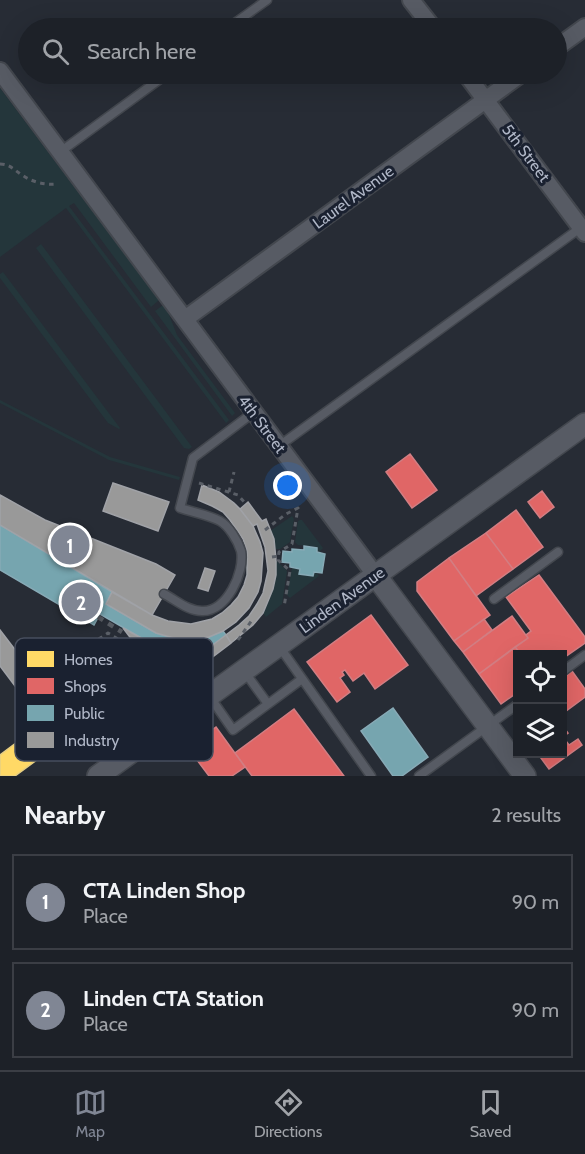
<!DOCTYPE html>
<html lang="en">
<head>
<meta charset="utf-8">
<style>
  :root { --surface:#1d2128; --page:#252930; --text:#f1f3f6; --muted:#a0a3a8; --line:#3b3e45; --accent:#808694 }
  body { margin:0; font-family:Cabin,sans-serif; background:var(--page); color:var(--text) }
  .controls { position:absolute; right:18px; bottom:18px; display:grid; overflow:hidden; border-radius:0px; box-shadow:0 6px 24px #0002 }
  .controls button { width:54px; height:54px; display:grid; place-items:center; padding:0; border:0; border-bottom:2px solid var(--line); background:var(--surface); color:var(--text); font:30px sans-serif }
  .you { position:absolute; left:288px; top:486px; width:21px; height:21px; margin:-15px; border:4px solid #fff; border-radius:50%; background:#1a73e8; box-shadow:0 0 0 9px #1a73e833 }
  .badge { display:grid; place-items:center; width:39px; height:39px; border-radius:50%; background:var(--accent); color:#fff; font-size:20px; font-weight:700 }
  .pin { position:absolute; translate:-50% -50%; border:3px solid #fff; box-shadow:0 2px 6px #0006 }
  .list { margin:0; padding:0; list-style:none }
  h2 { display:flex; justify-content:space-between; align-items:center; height:78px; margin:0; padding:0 24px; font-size:26px }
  h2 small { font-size:20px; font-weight:400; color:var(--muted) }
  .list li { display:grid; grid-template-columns:39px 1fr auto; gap:18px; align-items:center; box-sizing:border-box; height:96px; margin:0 12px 12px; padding:0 12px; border:2px solid var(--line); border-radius:0px }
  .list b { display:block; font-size:22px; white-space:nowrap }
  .list p { margin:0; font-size:20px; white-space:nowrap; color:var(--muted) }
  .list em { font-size:20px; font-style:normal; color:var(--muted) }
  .icon { flex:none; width:33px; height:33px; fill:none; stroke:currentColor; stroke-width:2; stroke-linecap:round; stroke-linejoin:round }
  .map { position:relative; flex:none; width:585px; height:776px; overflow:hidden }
  .search { position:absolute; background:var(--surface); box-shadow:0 6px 24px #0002; left:18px; right:18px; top:18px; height:66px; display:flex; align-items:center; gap:15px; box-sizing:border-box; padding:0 21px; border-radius:33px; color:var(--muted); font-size:22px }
  .sheet { height:294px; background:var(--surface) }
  nav { display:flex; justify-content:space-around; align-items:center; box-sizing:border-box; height:84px; border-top:2px solid var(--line); background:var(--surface); font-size:16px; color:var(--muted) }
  nav a { display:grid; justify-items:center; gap:3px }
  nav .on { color:var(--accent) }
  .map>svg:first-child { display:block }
  .green { fill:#24363b }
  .homes { fill:#ffd966; stroke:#e7cf83; stroke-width:1.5 }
  .shops { fill:#e06666; stroke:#d27e83; stroke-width:1.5 }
  .public { fill:#76a5af; stroke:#87aab6; stroke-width:1.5 }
  .industry { fill:#999; stroke:#a0a2a7; stroke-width:1.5 }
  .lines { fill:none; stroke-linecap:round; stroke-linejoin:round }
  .service-casing { stroke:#43474e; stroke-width:11 }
  .minor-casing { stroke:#43474e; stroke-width:20 }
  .tertiary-casing { stroke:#43474e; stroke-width:24 }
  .path { stroke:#5a5f67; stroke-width:3; stroke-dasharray:4.5 4.5; stroke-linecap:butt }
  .service { stroke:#575b64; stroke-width:8 }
  .minor { stroke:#575b64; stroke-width:16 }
  .tertiary { stroke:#575b64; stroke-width:21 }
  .rail { stroke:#565a61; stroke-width:4.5; stroke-dasharray:6 6; stroke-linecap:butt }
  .labels { text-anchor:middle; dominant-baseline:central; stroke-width:6; stroke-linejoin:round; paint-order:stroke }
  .street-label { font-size:16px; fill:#b0b7c7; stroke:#1a2130 }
  .key { fill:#1a2130; stroke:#474e5d; stroke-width:1.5 }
  .key-label { font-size:16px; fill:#b0b7c7 }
</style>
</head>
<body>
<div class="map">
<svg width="585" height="776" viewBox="0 0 585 776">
  <rect width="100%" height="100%" fill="#272c35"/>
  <path class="green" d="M0,88L159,300L151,307L74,203L69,206L229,420L226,423L66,208L0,257Z
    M41,244L192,447L189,449L184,448L36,248Z
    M3,272L120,428L119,429L108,423L0,278V274Z
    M163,305L168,312L177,335L235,413L232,416L155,311Z
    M0,400L110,457L180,477L179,480L109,460L0,403Z
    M292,516L294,519L290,542L280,549H275L270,531Z
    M300,520H302L323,548L318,553L317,552V547L298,545L295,542L298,521Z
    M276,560L287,571L282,604L266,617L263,613C272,596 276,580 276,560Z
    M292,568L300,569V574L313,576L314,572H316L319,576L290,598L287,595Z"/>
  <path class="homes" d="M48,719L64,740L15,776H0V755Z"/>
  <path class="shops" d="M410,454L437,490L412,508L386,472Z
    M542,491L554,507L540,518L528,502Z
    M516,510L543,547L513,569L486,533Z
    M486,533L513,569L476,596L449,558Z
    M449,558L490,615L454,641L417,591V582Z
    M539,575L585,637V643L562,659V654H521L515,647L528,638L526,635L531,631L506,597Z
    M371,615L408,665L375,689L364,673L353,681L345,670L342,672L344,675L340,678L350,692L337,702L307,662Z
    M512,616L528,638L479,674L463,652Z
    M484,619L492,630L463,652L454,641Z
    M515,647L521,654H518V692L501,704L479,674Z
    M572,671L585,689V697L562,714V679Z
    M294,709L344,776H252L235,753Z
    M562,725L568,733L563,737L569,745L578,739L582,745L549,769L538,754H562Z
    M216,727L245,767L232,776H209L188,748Z"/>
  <path class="public" d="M0,525L112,592L106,604L156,633L177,639L186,640L209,637L223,631L226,635L190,662L193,665L183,672L171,675L165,674L158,669L154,663L152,644L100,614L94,625L0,570Z
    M304,546L317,548V552L325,554L322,573L314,572L313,576L299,574L300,569L290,567V563L282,562L283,551L292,552V549L304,550Z
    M393,708L428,757L402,776H393L361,731Z"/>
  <path class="industry" d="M113,483L169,502L158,531L103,511Z
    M202,485L219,492L234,503L240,509L253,526L260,542L263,553L261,581L258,592L249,608L236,622L223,631L209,637L186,640L177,639L156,633L106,604L112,592L152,615L168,621L191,624L212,619L222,613L231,605L238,597L244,585L247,575V551L243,539L230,520L223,512L212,506L198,500Z
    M0,495L45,520L156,564L175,575L152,615L0,525Z
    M248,502L262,521L266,519L274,539L276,560V575L273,589L263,613L253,625L231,643L226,635L239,625L249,616L257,604L263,593L268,571L265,547L257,524L253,526L240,509Z
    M205,568L215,571L208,591L198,588Z
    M123,628L152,644L154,663L158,669L165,674L171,675L183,672L189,668L193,665L190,662L226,635L231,643L185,678L180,681H170L163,680L153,673L147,665L145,657Z
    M0,630L39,681L21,694L0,666Z"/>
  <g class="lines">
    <g class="service-casing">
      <path id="service" d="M228,28L267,0
        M60,152L167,74
        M279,446L583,226
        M164,594C176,600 188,611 202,611C227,612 245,572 241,551C238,541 229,526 220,521C209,515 192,512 180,508L193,458L254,412
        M494,599L558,552
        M279,646L371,776
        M244,671L268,704
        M562,672L585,655
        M210,697L233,730L302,679
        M419,776L518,704"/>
    </g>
    <g class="minor-casing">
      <path id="minor" d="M411,0L433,28
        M556,48L585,27
        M0,71L376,576
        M466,74L585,233
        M185,319L521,74"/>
    </g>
    <g class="tertiary-casing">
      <path id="tertiary" d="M376,576L525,776
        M98,776L585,424"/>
    </g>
    <path class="path" d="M0,164C10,164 14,170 22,175C32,182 44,185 56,184
      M199,483L238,495L246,504
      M229,492L234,472
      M265,530L286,514L298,508L292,544L279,552L278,560L290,571L284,607
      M272,557L279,556
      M238,640L252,620
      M131,642L169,691
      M91,644L108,633L118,639L161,697
      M124,647L139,637
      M192,663L198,658L204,666
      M161,696L166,674"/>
    <use href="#service" class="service"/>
    <use href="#minor" class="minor"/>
    <use href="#tertiary" class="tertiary"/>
    <path class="rail" d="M98,617L122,632"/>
  </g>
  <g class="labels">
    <g class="street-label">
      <text transform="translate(526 153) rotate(53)">5th Street</text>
      <text transform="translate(353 197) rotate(-36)">Laurel Avenue</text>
      <text transform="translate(262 424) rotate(53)">4th Street</text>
      <text transform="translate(342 600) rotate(-36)">Linden Avenue</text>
    </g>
  </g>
  <rect x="15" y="638" width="198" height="123" rx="9" class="key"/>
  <rect x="27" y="651" width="27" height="16" fill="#ffd966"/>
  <rect x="27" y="678" width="27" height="16" fill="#e06666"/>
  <rect x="27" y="705" width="27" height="16" fill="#76a5af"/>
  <rect x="27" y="732" width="27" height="16" fill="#999"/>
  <g class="key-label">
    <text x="64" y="665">Homes</text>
    <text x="64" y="692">Shops</text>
    <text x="64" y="719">Public</text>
    <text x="64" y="746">Industry</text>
  </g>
</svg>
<div class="controls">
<button><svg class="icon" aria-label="locate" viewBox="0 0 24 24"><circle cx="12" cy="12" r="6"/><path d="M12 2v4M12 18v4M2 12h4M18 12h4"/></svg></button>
<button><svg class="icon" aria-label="layers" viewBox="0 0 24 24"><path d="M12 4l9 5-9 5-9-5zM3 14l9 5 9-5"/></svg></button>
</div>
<div class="you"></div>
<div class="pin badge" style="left:70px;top:545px">1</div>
<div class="pin badge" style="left:81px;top:602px">2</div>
<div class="search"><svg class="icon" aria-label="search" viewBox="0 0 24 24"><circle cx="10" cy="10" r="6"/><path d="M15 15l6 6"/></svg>Search here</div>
</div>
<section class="sheet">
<h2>Nearby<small>2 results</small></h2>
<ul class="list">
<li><span class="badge">1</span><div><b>CTA Linden Shop</b><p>Place</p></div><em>90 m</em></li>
<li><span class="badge">2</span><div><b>Linden CTA Station</b><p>Place</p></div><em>90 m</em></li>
</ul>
</section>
<nav>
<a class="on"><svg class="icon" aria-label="map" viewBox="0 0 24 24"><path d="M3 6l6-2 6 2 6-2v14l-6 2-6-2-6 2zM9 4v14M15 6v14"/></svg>Map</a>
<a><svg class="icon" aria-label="directions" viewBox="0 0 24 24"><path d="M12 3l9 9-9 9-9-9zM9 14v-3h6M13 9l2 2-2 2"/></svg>Directions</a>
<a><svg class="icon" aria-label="saved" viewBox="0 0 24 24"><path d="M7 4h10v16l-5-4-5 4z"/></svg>Saved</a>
</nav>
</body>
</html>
